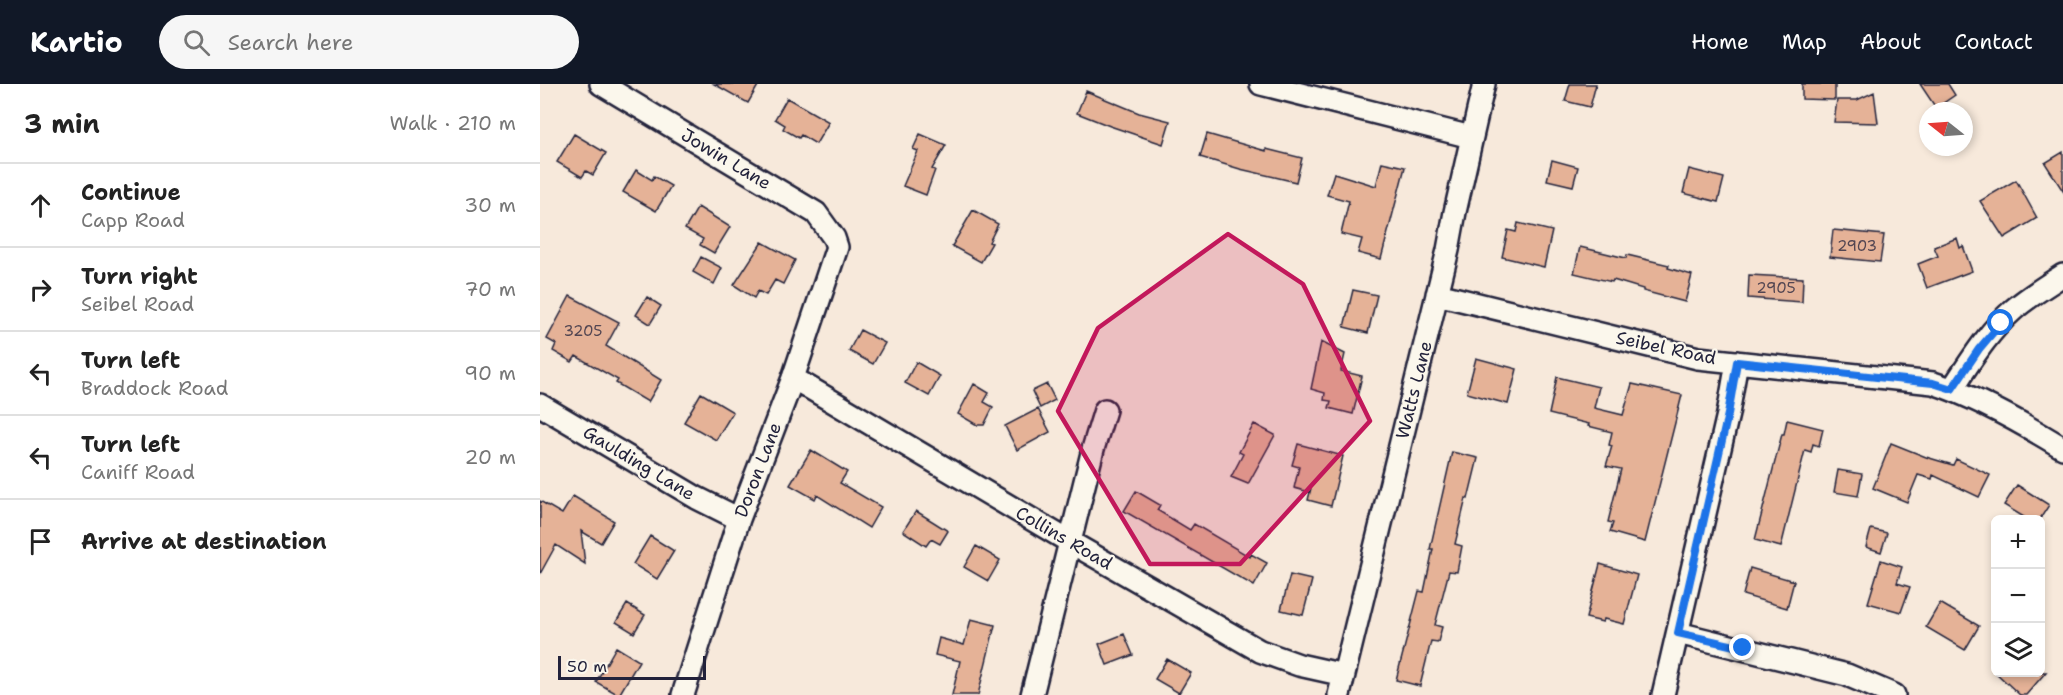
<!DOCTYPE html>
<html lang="en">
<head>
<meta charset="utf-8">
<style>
  :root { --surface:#fff; --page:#f6f6f6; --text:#222; --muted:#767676; --line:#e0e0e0; --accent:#111827 }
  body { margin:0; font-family:"Shantell Sans",sans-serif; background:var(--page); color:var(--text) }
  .controls { position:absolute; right:18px; bottom:18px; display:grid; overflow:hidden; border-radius:9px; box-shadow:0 3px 9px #0003 }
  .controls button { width:54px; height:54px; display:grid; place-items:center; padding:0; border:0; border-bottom:2px solid var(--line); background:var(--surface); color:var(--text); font:30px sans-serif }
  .compass { position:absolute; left:1379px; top:18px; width:54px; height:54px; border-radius:50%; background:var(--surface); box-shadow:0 3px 9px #0003; rotate:287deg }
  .scale { position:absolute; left:18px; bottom:15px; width:148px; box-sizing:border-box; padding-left:6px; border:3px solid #22223b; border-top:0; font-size:16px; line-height:21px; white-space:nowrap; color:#22223b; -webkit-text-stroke:4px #fbf7ec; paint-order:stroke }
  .stop { position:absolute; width:18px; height:18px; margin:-14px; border:4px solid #1a73e8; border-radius:50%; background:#fff }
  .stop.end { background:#1a73e8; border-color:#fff; box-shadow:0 2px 6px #0008 }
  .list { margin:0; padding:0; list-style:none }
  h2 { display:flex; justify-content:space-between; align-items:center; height:78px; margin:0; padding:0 24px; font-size:26px }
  h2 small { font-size:20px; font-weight:400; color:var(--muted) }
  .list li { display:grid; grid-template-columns:39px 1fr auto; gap:18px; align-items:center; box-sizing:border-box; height:84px; padding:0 24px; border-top:2px solid var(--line) }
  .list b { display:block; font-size:22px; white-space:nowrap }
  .list p { margin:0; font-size:20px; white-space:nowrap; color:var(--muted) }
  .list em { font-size:20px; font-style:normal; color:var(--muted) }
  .icon { flex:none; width:33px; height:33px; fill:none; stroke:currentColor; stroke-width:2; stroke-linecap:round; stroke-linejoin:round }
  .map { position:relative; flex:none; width:1523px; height:611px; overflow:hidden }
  header { display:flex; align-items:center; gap:36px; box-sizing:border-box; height:84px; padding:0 30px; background:var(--accent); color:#fff }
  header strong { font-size:28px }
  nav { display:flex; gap:33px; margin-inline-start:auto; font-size:21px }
  .search { width:420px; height:54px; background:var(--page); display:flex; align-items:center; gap:15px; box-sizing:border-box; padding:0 21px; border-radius:33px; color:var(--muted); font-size:22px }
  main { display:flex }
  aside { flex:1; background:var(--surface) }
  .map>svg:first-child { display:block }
  .building { fill:#e5b297; stroke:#22223b; stroke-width:1.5 }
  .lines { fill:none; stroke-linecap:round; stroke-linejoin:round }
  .minor-casing { stroke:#22223b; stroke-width:26 }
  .minor { stroke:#fbf7ec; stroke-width:21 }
  .route { stroke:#1a73e8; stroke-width:8 }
  .marked { fill:#c2185b; fill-opacity:0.2; stroke:#c2185b; stroke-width:4.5; stroke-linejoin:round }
  .labels { text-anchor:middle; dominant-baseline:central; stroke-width:4.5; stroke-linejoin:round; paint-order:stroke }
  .number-label { font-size:15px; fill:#534652 }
  .street-label { font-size:18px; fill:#22223b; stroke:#fbf7ec }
</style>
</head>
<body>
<header>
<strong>Kartio</strong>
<div class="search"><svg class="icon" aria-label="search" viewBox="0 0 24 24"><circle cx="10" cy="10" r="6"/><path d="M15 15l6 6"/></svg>Search here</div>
<nav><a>Home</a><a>Map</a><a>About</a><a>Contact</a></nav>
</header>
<main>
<aside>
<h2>3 min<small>Walk · 210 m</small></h2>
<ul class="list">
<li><svg class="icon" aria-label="ahead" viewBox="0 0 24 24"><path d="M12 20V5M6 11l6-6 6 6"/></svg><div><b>Continue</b><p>Capp Road</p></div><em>30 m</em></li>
<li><svg class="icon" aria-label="right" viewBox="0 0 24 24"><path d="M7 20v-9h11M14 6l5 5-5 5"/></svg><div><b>Turn right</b><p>Seibel Road</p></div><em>70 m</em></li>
<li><svg class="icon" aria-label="left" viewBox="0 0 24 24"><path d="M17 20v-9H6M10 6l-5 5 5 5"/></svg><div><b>Turn left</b><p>Braddock Road</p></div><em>90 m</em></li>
<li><svg class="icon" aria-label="left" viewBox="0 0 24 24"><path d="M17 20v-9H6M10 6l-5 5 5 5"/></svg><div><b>Turn left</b><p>Caniff Road</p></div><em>20 m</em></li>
<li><svg class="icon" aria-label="arrive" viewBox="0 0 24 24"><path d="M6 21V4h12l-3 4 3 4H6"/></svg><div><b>Arrive at destination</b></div></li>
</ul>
</aside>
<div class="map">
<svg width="1523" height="611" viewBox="0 0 1523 611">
  <rect width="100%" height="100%" fill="#f7e9db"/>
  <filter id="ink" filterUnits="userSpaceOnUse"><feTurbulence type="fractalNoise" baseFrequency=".0167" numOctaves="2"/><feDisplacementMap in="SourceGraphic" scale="12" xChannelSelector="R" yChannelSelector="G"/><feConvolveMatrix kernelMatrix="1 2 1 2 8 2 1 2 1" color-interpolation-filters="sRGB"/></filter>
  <g filter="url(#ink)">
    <path class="building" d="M174,0H219L208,19Z
      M1030,0H1056L1050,23L1025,17Z
      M1262,0H1295V16L1262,15Z
      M1380,0H1408L1415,11L1396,24Z
      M546,7L599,29L630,37L623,60L570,42L537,29Z
      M1334,8L1338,39L1294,38L1297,16H1317Z
      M247,14L289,38L276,60L261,51L259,54L243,45L245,41L235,35Z
      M34,50L66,69L53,91L46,87L42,93L17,78Z
      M380,50L406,61L392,85L395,86L386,111L363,102L378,67L373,65Z
      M667,50L726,67V65L762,74L756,98L700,85L660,73Z
      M1523,68V107L1505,79Z
      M1012,76L1038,83L1033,102L1007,96Z
      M842,78L865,83L841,175L818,169L822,155L801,150L809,117L787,111L794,89L836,102Z
      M1149,85L1184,94L1178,118L1143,109Z
      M96,86L112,96L114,92L131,102L116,127L83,108Z
      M1476,96L1497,134L1464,154L1440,117Z
      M158,123L190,143L174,169L160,161L163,155L145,145Z
      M433,126L458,140L449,158L452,159L441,178L412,162Z
      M978,139L1012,147L1004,183L962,173L968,146L976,148Z
      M1293,146L1344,151L1340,178L1290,173Z
      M1417,154L1420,164L1423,162L1432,187L1387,204L1378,180L1398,172L1394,163Z
      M222,158L255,176L243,200L235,196L226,211L218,207L214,214L194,201Z
      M1040,163L1086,174L1087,171L1129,181L1128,184L1152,191L1145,218L1103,207V205L1073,196L1072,198L1034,189Z
      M161,173L182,184L174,200L153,188Z
      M1209,191L1263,194L1262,218L1208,214Z
      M813,206L837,211L828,249L804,243Z
      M30,212L79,238L66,262L121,296L108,318L76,299L78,296L36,272L32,278L13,267L16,260L7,255Z
      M107,213L121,222L110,240L96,231Z
      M320,246L345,259L333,280L309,267Z
      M781,258L805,270L801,287L822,292L813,330L789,324L791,317L784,316L785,309L771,305Z
      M936,274L977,285L968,320L927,309Z
      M376,278L400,292L389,312L365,299Z
      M1017,293L1059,303L1054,324L1083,331L1092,300L1142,311L1105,458L1070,448L1073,439L1068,438L1081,385L1066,382L1072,362L1069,361L1072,348L1048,342L1049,340L1009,330Z
      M434,300L449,309L444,318L453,323L444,341H437L418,330Z
      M507,300L515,316L500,324L492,307Z
      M161,309L193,328L176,356L144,338Z
      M498,325L510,348L477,366L465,342Z
      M1247,336L1283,345L1279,362L1273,360L1271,368L1265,366L1241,463L1215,456L1242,350H1244Z
      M714,340L735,351L708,400L691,393L703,370L699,368Z
      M1351,359L1386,373L1413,381L1416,375L1450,391L1439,413L1393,391L1392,395L1378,391L1367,418L1333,404Z
      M758,360L803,372L791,422L768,416L771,404L769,408L754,404L759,383L752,381Z
      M271,366L307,388L300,399L341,423L329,444L277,411L275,415L250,401Z
      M912,368L938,374L928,415L926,414L915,460L922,462L917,488L909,487L895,541L902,543L898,558L891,557L880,602L856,596L879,507L884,508L893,465H890Z
      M1298,386L1322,390L1318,412L1294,408Z
      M1477,401L1509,421L1500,435H1487L1464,421Z
      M596,407L620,421L617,426L650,446L654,440L710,473L711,470L727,479L714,502L584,427Z
      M33,412L74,437L61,459L41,447L45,480L16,461L0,490V417L22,430Z
      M376,427L408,447L400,460L391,455L386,462L363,447Z
      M1331,445L1347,449L1341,468L1326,463Z
      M110,452L134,467L117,495L93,480Z
      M436,462L460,476L448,497L424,483Z
      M1341,476L1362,483L1357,499L1370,503L1361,528L1328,519Z
      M1060,480L1097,491L1084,540L1064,535L1063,538L1046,534Z
      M1210,484L1254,497L1247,524L1203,511Z
      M750,491L772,496L763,531L741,526Z
      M1400,519L1439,542L1425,566L1386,543Z
      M87,520L105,531L94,549L76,538Z
      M431,535L455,541L438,611H412L420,577L395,571L399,554L424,561Z
      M584,550L593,571L567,581L559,560Z
      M76,563L99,577L79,611L56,598Z
      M627,575L651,589L639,609L615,595Z
      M1455,588H1506L1486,611H1480Z"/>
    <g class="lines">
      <g class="minor-casing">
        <path id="minor" d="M61,0L276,129L294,154L297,163L253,294L199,435L143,611
          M721,0L931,53
          M897,210L1158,274L1393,299C1437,313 1484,340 1523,364
          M253,294L530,458L720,567L759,581L804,591
          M1412,305C1430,278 1448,248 1473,226C1488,213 1506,202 1523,191
          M0,321L157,414L199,435
          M1138,549L1307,591L1354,611
          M492,611L553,365L565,326
          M799,611L908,166L915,128L944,0
          M1123,611L1188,330L1197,278"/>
      </g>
      <use href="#minor" class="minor"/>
    </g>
  </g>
  <g class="lines" filter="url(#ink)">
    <path class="route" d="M1203,564L1138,549L1188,330L1197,278L1393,299L1412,305L1439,265L1461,239"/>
  </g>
  <path class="marked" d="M688,150L763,200L830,337L700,480H610L518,327L558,244Z"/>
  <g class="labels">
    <g class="number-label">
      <text x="1317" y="162">2903</text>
      <text x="1236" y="204">2905</text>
      <text x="43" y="247">3205</text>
    </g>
    <g class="street-label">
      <text transform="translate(186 75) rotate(31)">Jowin Lane</text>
      <text transform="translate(1126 264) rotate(12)">Seibel Road</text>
      <text transform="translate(874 306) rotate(-76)">Watts Lane</text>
      <text transform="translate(99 379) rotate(31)">Gaulding Lane</text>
      <text transform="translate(218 386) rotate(-69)">Doron Lane</text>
      <text transform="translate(524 454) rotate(30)">Collins Road</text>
    </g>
  </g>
</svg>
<div class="controls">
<button>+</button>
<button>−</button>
<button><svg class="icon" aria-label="layers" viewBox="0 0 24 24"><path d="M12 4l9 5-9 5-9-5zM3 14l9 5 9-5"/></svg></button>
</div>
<svg class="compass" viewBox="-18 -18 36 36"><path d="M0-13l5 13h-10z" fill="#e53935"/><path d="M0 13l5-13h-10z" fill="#767676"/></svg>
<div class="scale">50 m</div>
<div class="stop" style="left:1461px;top:239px"></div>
<div class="stop end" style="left:1203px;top:564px"></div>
</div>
</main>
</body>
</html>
